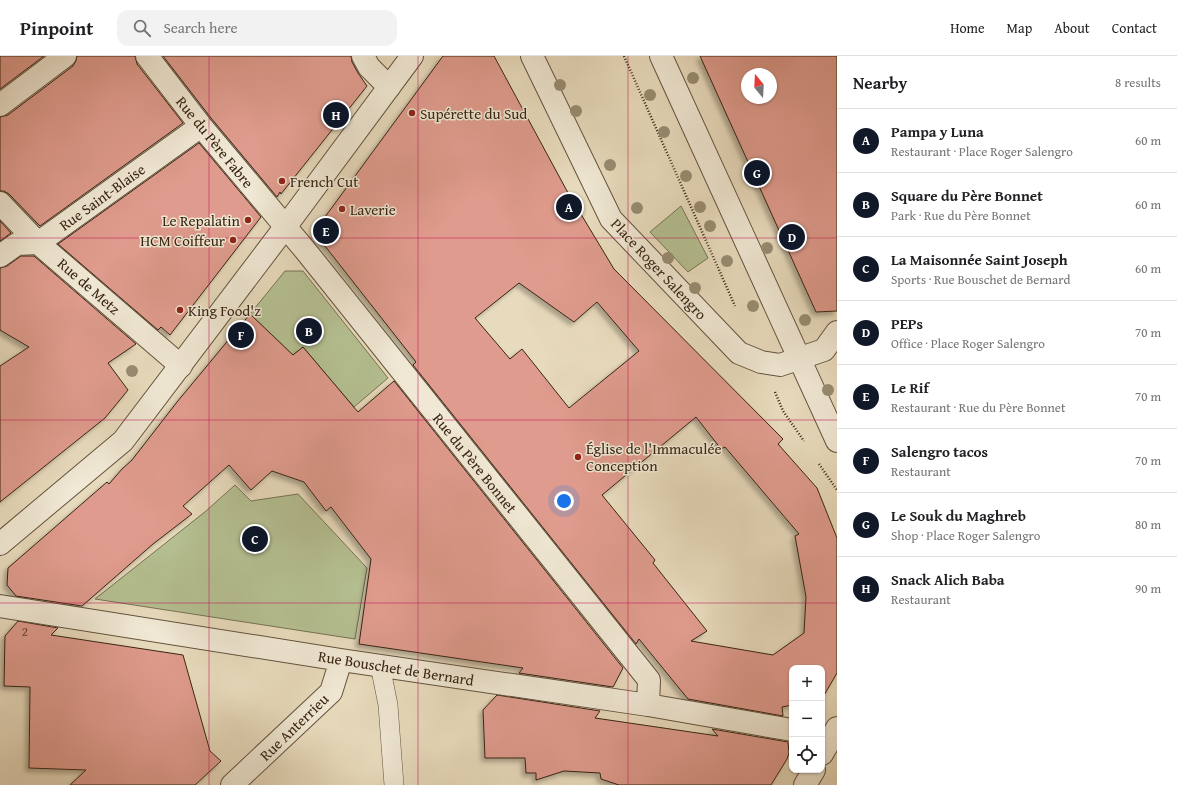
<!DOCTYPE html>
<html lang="en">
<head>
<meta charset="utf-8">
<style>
  :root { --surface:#fff; --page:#f2f2f2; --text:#202124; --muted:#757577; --line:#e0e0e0; --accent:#111827 }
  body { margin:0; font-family:"Gentium Book Plus",serif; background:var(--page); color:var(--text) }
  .controls { position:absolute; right:12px; bottom:12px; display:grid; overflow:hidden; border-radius:8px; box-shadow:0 1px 3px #0004 }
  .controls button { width:36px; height:36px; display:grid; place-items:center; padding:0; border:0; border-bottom:1px solid var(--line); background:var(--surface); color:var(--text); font:20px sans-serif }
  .compass { position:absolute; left:741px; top:12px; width:36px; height:36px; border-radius:50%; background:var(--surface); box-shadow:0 1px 3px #0004; rotate:342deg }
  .you { position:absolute; left:564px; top:445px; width:14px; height:14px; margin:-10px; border:3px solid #fff; border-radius:50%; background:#1a73e8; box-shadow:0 0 0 6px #1a73e833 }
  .badge { display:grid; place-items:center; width:26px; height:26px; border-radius:50%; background:var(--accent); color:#fff; font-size:13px; font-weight:700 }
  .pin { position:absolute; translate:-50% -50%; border:2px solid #fff; box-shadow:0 1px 4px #0006 }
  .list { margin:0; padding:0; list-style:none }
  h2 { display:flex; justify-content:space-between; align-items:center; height:52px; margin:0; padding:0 16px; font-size:17px }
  h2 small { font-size:13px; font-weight:400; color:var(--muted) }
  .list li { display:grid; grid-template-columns:26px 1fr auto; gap:12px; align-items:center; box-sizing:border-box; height:64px; padding:0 16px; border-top:1px solid var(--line) }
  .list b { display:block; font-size:15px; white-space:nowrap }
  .list p { margin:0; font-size:13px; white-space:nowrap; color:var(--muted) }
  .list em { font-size:13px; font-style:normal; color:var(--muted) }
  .icon { flex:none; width:22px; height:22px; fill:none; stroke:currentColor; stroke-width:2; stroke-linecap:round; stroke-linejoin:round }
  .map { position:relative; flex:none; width:837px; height:729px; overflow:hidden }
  header { display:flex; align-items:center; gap:24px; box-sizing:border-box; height:56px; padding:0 20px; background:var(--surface); border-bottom:1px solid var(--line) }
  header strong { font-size:19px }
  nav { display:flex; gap:22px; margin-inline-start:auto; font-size:14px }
  .search { width:280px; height:36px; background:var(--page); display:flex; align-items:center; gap:10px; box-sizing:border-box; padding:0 14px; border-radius:12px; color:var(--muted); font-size:15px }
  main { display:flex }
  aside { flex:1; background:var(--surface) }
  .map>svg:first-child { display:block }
  .green { fill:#b5c092; stroke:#767252 }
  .building { fill:#df9b8d; stroke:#382413; fill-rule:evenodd; filter:url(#shadow) }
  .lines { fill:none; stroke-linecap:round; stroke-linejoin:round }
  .pedestrian-casing { stroke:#64523e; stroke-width:20 }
  .minor-casing { stroke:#64523e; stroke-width:24 }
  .tertiary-casing { stroke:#64523e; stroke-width:24 }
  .path { stroke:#382413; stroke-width:2.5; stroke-dasharray:1 2; stroke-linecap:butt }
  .pedestrian { stroke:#f0e8d4; stroke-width:19 }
  .minor { stroke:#f0e8d4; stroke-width:22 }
  .tertiary { stroke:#f0e8d4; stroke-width:22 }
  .tree { fill:#988c71 }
  .grid { fill:none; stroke:#c2185b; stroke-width:1; stroke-opacity:0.55 }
  .poi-dot { fill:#8f2418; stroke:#f0e8d4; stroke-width:1.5 }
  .labels { text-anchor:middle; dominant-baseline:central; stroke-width:3; stroke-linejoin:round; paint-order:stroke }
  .number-label { font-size:13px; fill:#624232 }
  .poi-label { font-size:15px; fill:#382413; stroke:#f0e8d4; text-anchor:start }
  .street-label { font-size:15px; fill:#382413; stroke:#f0e8d4 }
</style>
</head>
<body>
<header>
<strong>Pinpoint</strong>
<div class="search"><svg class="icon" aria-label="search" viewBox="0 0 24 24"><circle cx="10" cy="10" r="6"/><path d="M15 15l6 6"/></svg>Search here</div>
<nav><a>Home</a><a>Map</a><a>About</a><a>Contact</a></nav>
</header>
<main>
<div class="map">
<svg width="837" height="729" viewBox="0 0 837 729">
  <defs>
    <filter id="shadow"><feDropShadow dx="-3.5" dy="3.5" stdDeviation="2" flood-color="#0004"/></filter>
  </defs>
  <rect width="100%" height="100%" fill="#e8dbbd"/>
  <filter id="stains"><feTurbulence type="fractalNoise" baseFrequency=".005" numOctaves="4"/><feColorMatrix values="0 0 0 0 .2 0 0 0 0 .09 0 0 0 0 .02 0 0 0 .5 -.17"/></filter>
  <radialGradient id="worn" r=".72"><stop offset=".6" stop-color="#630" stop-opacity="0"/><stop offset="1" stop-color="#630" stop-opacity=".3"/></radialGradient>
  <path class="green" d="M681,150L708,202L688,216L650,176Z
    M285,215H303L388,322L354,351L303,291L293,299L250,258Z
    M235,429L251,445L298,438L367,512L355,583L95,543L206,455Z"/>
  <path class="building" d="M0,0H44L0,33Z
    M77,0H135L137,8L183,67L40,170L9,138L4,135H0V61L8,59L73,10L76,5Z
    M163,0H351L352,6L358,17L367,30L281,138L280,136L277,141L211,62Z
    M443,0H494L567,135L614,213L783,383L778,388L817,432L837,482V617L823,641H822V612H792V649L782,651L783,660L688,643L639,583L636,588L413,309L416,306L314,176ZM519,227L574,266L597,246L639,295L569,352L522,293L510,303L475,262ZM696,361L721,393L725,391L799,478L795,480L806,541L804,577L773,599L691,585L707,575L653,507L655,504L602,439Z
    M700,0H837V255L816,256ZM747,18H771V42H747Z
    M199,87L261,161L170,279L161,271L158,274L58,188Z
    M0,165L11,177L0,185Z
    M21,200H34L136,288L108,307L128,334L105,362L0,446V310L29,291L0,274V212L7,210Z
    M250,258L293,299L303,291L358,356L394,325L623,612L613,631L519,617L523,612L359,588L371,503L331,451L326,455L304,426L272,415L251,434L229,409L183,450L192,458L153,488L82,550L16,540L7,529L8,512L107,426L109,428L122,413L132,404L177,346Z
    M18,565L58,572L51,579L183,599L210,695L221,705L195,729H70L86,714L29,712L30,631L4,630L5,580Z
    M497,639L600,655L595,662L718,680L712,673L788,686L789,697L787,703L771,729H619L601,723L600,717L564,715L536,724V717H526L525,702H485L483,654Z"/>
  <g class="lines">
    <g class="pedestrian-casing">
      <path id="pedestrian" d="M380,609L388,649L394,729"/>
    </g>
    <g class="minor-casing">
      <path id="minor" d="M147,0L201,70L305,194L649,624L648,649
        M363,0L369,11L389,31
        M532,0L611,163L739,297L761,306L780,309L824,294L837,276
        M0,49L65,0
        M0,147L38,187L181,310
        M0,200L17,188L38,187L201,70
        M0,550L341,604L648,649L792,674
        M232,729L331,636L341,604"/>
    </g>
    <g class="tertiary-casing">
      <path id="tertiary" d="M661,0L837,385
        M0,488L123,385L286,170L412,0
        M822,698L837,672
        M805,729L814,714"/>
    </g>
    <path class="path" d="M624,0L735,250
      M775,336L783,355L804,385
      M819,408L837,434"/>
    <use href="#pedestrian" class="pedestrian"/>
    <use href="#minor" class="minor"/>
    <use href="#tertiary" class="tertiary"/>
  </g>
  <g class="tree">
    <circle cx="693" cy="22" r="6"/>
    <circle cx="560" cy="29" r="6"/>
    <circle cx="650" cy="39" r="6"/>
    <circle cx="576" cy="55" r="6"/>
    <circle cx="664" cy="76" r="6"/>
    <circle cx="610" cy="109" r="6"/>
    <circle cx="686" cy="120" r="6"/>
    <circle cx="700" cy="151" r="6"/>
    <circle cx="637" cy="152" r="6"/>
    <circle cx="710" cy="170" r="6"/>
    <circle cx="767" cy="192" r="6"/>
    <circle cx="668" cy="202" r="6"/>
    <circle cx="727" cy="205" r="6"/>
    <circle cx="695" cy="232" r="6"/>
    <circle cx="753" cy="250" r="6"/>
    <circle cx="805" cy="264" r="6"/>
    <circle cx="132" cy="315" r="6"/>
    <circle cx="828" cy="334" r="6"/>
  </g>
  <path class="grid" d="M209,0V729M418,0V729M628,0V729M0,182H837M0,364H837M0,547H837"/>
  <g class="poi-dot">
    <circle cx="412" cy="57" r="4"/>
    <circle cx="282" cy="125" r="4"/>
    <circle cx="342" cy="153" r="4"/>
    <circle cx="248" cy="164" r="4"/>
    <circle cx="233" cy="184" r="4"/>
    <circle cx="180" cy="254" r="4"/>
    <circle cx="578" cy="401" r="4"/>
  </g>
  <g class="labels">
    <g class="number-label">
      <text x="25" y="575">2</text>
    </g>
    <g class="poi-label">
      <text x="420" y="57">Supérette du Sud</text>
      <text x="290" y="125">French Cut</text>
      <text x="350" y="153">Laverie</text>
      <text x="240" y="164" text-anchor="end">Le Repalatin</text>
      <text x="225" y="184" text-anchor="end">HCM Coiffeur</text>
      <text x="188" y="254">King Food'z</text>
      <text x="586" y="392">Église de l'Immaculée<tspan x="586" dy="17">Conception</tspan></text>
    </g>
    <g class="street-label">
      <text transform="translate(215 86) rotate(51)">Rue du Père Fabre</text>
      <text transform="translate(102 141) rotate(-36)">Rue Saint-Blaise</text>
      <text transform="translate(659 213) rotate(47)">Place Roger Salengro</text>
      <text transform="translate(89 230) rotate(41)">Rue de Metz</text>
      <text transform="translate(475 407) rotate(51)">Rue du Père Bonnet</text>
      <text transform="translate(396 612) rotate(9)">Rue Bouschet de Bernard</text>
      <text transform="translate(294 671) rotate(-44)">Rue Anterrieu</text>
    </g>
  </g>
  <rect width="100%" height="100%" filter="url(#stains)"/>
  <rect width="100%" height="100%" fill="url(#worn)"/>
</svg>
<div class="controls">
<button>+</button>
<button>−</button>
<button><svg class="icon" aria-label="locate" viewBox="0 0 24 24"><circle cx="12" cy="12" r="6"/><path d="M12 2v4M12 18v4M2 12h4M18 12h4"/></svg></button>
</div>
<svg class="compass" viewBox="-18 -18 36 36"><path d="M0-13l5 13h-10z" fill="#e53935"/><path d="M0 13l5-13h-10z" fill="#757577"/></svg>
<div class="you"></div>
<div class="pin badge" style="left:569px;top:151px">A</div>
<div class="pin badge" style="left:309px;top:275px">B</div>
<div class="pin badge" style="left:255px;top:483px">C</div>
<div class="pin badge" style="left:792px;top:181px">D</div>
<div class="pin badge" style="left:326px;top:175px">E</div>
<div class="pin badge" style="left:241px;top:279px">F</div>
<div class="pin badge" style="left:757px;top:117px">G</div>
<div class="pin badge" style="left:336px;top:59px">H</div>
</div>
<aside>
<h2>Nearby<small>8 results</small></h2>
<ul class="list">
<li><span class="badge">A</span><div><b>Pampa y Luna</b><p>Restaurant · Place Roger Salengro</p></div><em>60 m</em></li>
<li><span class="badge">B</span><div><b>Square du Père Bonnet</b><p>Park · Rue du Père Bonnet</p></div><em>60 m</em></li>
<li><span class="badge">C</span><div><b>La Maisonnée Saint Joseph</b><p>Sports · Rue Bouschet de Bernard</p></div><em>60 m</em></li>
<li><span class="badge">D</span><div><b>PEPs</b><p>Office · Place Roger Salengro</p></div><em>70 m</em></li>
<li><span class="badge">E</span><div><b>Le Rif</b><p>Restaurant · Rue du Père Bonnet</p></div><em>70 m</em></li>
<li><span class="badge">F</span><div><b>Salengro tacos</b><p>Restaurant</p></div><em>70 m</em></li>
<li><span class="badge">G</span><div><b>Le Souk du Maghreb</b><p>Shop · Place Roger Salengro</p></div><em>80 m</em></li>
<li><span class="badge">H</span><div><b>Snack Alich Baba</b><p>Restaurant</p></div><em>90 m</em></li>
</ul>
</aside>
</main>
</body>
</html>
